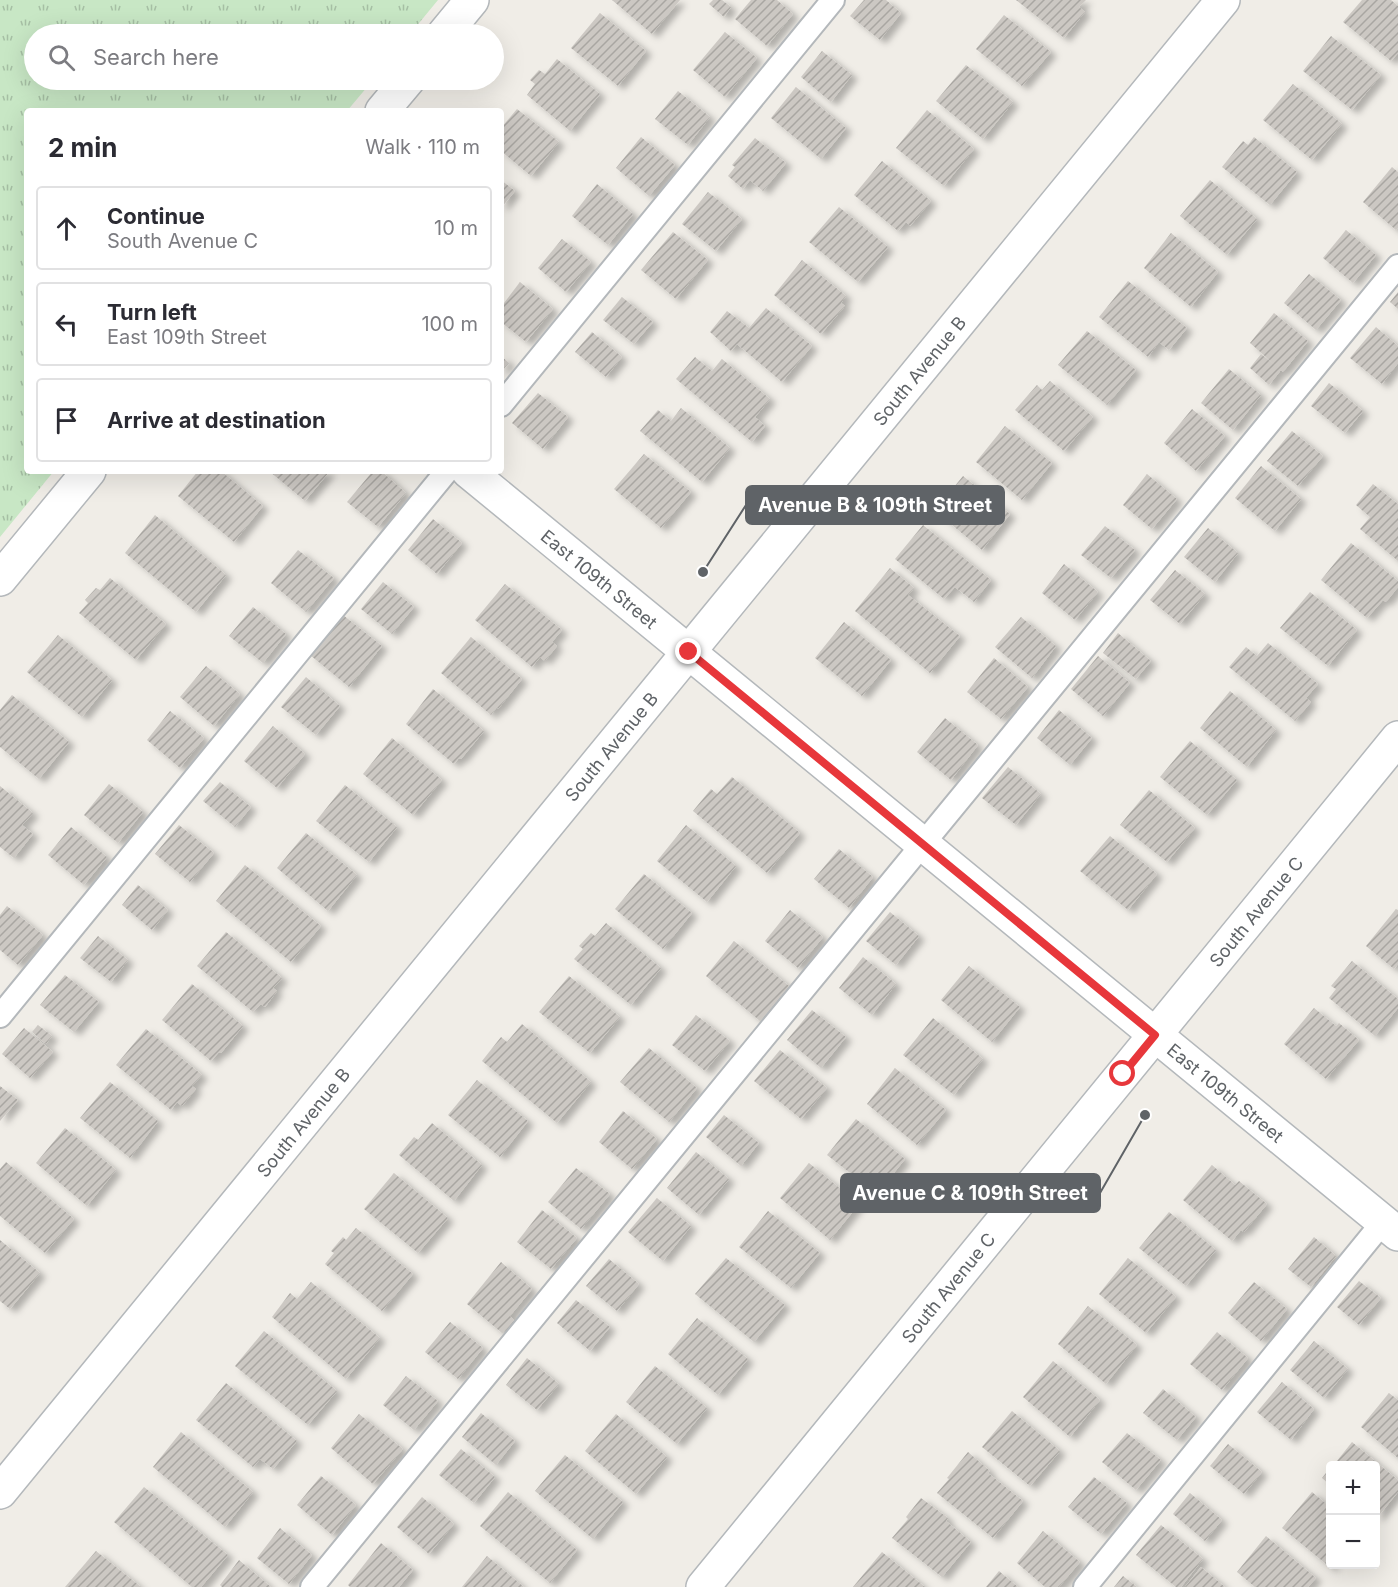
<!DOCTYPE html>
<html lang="en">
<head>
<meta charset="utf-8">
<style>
  :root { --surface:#fff; --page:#f2f2f3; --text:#2b2b33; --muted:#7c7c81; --line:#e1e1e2 }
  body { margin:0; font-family:Inter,sans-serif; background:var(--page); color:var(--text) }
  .controls { position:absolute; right:18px; bottom:18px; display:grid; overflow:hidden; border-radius:6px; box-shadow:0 6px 24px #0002 }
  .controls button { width:54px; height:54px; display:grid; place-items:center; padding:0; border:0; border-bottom:2px solid var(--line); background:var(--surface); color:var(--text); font:30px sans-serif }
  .stop { position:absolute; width:18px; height:18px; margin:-14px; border:4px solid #e7373b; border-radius:50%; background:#fff }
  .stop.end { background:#e7373b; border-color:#fff; box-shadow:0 2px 6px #0008 }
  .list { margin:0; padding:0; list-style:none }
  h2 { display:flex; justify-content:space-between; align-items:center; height:78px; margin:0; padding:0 24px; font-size:26px }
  h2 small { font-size:20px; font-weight:400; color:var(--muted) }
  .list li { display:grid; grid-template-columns:39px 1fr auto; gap:18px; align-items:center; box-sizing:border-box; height:84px; margin:0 12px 12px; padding:0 12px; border:2px solid var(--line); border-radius:6px }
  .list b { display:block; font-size:22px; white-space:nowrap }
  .list p { margin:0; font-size:20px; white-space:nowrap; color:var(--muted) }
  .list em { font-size:20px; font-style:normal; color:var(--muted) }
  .icon { flex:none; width:33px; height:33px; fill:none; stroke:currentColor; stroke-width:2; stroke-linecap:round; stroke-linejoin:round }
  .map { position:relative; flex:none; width:1398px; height:1587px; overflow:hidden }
  .search { position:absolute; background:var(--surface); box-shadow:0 6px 24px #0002; left:24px; top:24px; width:480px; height:66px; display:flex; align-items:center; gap:15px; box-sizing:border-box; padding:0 21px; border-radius:33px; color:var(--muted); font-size:22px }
  .panel { position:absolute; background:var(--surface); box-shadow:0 6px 24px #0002; left:24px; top:108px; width:480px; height:366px; border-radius:6px }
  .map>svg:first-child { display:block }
  .grass { fill:url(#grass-tufts) }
  .building { fill:url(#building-hatch); filter:url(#shadow) }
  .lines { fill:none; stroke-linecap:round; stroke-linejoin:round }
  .service-casing { stroke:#b4b8bb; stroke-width:26 }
  .minor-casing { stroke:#b4b8bb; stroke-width:36 }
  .service { stroke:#fff; stroke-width:22 }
  .minor { stroke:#fff; stroke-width:33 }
  .route { stroke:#e7373b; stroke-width:8 }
  .labels { text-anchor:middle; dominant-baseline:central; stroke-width:4.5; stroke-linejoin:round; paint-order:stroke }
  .street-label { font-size:18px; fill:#5f6367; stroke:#fff }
  .leader { fill:none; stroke:#5f6367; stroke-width:2 }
  .callout-dot { fill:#5f6367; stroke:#fff; stroke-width:2 }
  .callout { fill:#5f6367; stroke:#5f6367; stroke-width:2 }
  .callout-label { font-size:20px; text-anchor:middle; font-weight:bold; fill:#fff }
</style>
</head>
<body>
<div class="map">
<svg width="1398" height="1587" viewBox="0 0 1398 1587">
  <defs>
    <pattern id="grass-tufts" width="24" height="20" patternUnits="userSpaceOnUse" patternTransform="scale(1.5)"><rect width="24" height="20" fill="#c8e7c5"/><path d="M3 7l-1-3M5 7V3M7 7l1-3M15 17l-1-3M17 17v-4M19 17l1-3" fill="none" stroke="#a6bfa4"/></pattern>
    <pattern id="building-hatch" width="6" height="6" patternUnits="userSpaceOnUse" patternTransform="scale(1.5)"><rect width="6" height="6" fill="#ccc8c3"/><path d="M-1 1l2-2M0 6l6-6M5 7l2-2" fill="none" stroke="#a9a6a2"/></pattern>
    <filter id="shadow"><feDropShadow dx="6" dy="4" stdDeviation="3" flood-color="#0004"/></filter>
  </defs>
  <rect width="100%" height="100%" fill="#f0ede7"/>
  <path class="grass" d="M0,0H438L410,34H34V80H373L347,111H27V471H54L0,537Z"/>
  <path class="building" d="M612,0H680L652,34Z
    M713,0H722L731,7L724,17L709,4Z
    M751,0H777L793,14L767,46L735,19Z
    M864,0H886L901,13L880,40L850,16Z
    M1016,0H1086L1079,7L1085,12L1064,38Z
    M1362,0H1391L1398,6V53L1391,61L1343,22Z
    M600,13L646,51L618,86L571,48Z
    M1004,15L1051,52L1022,86L976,49Z
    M725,32L757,58L725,97L693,70Z
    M1331,36L1381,75L1352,110L1303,71Z
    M822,51L852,75L831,102L801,77Z
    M557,59L600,94L570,131L527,95L535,84L530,80L539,70L545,74Z
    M966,65L1013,102L983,139L936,101Z
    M1293,84L1342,124L1312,160L1263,120Z
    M796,87L846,128L821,159L771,118Z
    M678,91L710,117L688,145L655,119Z
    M517,109L559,142L531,176L501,151V128Z
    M927,110L974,149L944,186L896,148Z
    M641,137L675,165L649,196L616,168Z
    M1254,137L1297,172L1270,205L1222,167L1243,141L1248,145Z
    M755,138L786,163L763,191L750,180L743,189L728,176L735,167L732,165Z
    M882,161L931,201L910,226L906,222L898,231L854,195Z
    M1392,167L1398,172V228L1396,230L1363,202Z
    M501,180L515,191L501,208Z
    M1210,180L1257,219L1227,255L1180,216Z
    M597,184L633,214L608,245L572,216Z
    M708,192L742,219L716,251L682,224Z
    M839,207L888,247L858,282L809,242Z
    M1346,230L1376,255L1353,283L1323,258Z
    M673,232L708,260L676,299L641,270Z
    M1171,233L1218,272L1191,307L1144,268Z
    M562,239L591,262L566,292L538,268Z
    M802,260L846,296L841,303L845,306L821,334L774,295Z
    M1309,274L1341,300L1316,330L1284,303Z
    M1128,281L1187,328L1169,350L1159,342L1148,357L1099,317Z
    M520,282L553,309L526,342L501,322V307Z
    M1398,292V309L1390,302Z
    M622,297L653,322L634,344L603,320Z
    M766,308L812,346L782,382L737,344L731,351L710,332L727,311L749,328Z
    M1274,313L1308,341L1283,372L1281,370L1269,385L1250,368L1261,354L1276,366L1250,343Z
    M1376,327L1398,346V363L1382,384L1350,358Z
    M1087,331L1136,370L1107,405L1058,365Z
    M592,332L622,357L606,377L575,352Z
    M501,356L509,363L501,372Z
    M695,357L712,371L722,359L770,399L755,417L765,426L752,442L676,379Z
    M1229,369L1261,395L1233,430L1201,403Z
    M1050,381L1093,417L1064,451L1015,410L1037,385L1042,390Z
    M1329,383L1363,411L1345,433L1311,406Z
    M538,393L568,417L543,449L512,423Z
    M681,408L730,448L702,482L640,431L658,410L671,421Z
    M1192,409L1225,436L1196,471L1164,443Z
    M1005,426L1052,463L1022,500L976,462Z
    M1292,431L1323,456L1298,486L1267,461Z
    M644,454L691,492L661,528L614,489Z
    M1261,466L1301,499L1275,531L1235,498Z
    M198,471H221L263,506L234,542L178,496Z
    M269,471H330L305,501Z
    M373,471H381L406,493L378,527L347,502Z
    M1147,474L1177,499L1152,529L1123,505Z
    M963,476L1010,514L982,550L939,514L954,495L950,492Z
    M1373,484L1398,504V561L1360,529L1370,517L1356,505Z
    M155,515L226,575L196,612L125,553Z
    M433,519L462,543L437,574L408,550Z
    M923,525L991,580L974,602L955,587L944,599L895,559Z
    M1105,526L1135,550L1111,578L1081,555Z
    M1208,528L1238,553L1215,582L1184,557Z
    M1351,543L1398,581V587L1386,602L1383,600L1367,618L1321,580Z
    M298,550L334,578L306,612L271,583Z
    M1064,564L1098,592L1075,620L1042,593Z
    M890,568L914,588L908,595L960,636L930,673L855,611Z
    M1175,570L1205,594L1180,624L1150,600Z
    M110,578L166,624L136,660L79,613L88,603L85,600L96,588L100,590Z
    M383,582L414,607L392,634L361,609Z
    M505,584L562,630L552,642L557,646L545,661L540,657L532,667L475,620Z
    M1310,592L1357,630L1328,666L1280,628Z
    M253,607L286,634L263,663L229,636Z
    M343,615L382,646L349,687L310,655Z
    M1021,617L1056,646L1032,678L995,647Z
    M844,622L891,660L862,696L815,658Z
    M1118,633L1151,661L1136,679L1103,653Z
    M58,635L112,680L82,717L27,672Z
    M471,637L522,679L498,709L497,707L491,715L441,673Z
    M1268,643L1318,684L1306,698L1311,702L1295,721L1229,667L1246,647L1257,656Z
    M1098,656L1130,683L1103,716L1071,689Z
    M994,658L1028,687L1001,719L967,692Z
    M206,666L240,694L214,726L180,697Z
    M306,677L340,706L316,735L281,707Z
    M433,689L484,731L461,759L459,758L454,764L406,724Z
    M1230,691L1276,730L1247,767L1200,728Z
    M12,695L69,742L39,779L0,747V710Z
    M1059,710L1092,738L1070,765L1037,738Z
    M170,711L204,738L180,768L147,740Z
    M945,718L978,745L951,780L917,752Z
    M273,726L305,754L277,788L244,761Z
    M392,738L442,780L413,815L363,774Z
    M1190,741L1237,780L1207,815L1160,777Z
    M1008,767L1041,794L1016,825L982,798Z
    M732,777L800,833L767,873L693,811L711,789L717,794Z
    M220,782L251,807L235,827L203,801Z
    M109,784L143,812L118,843L84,815Z
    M345,785L397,827L369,862L316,821Z
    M0,786L33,813L22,825L33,834L14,858L0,847Z
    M1149,790L1195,828L1167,862L1120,825Z
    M179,825L214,853L190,882L155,854Z
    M686,825L736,866L707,902L657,861Z
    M71,827L107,857L84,885L48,855Z
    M306,833L357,875L328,911L277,868Z
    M1110,836L1157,874L1128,910L1080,871Z
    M839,849L873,877L849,908L814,879Z
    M245,865L321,926L291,962L216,901Z
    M644,874L692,913L663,949L615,909Z
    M138,885L168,910L152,930L122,905Z
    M7,906L43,935L18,965L0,950V915Z
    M1396,909L1398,910V964L1394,969L1366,946Z
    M790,910L823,937L798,968L765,941Z
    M890,912L919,936L896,965L866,941Z
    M606,923L661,968L631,1005L574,959L583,949L579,946L591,933L595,936Z
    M226,932L282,978L273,988L277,991L265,1007L261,1004L253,1012L197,966Z
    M98,936L128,960L111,982L80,958Z
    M734,941L789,986L760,1021L706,976Z
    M863,957L896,984L872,1015L839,988Z
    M1352,961L1398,999V1008L1375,1036L1329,998L1336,989L1331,986Z
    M969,966L1020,1007L992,1042L941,1000Z
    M65,975L99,1002L74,1032L40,1005Z
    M569,976L620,1017L590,1053L539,1012Z
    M192,984L243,1026L221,1053L219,1052L211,1061L162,1020Z
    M1314,1008L1336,1026L1339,1023L1359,1040L1326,1079L1284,1044Z
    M812,1010L846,1037L821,1068L787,1040Z
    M696,1015L730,1041L705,1071L672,1045Z
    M933,1018L983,1059L954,1095L903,1055Z
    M522,1024L591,1082L557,1123L482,1061L501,1037L507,1042Z
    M38,1025L52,1036L46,1044L32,1032Z
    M24,1028L53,1052L30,1078L2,1054Z
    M146,1029L202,1075L192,1086L196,1089L182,1106L177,1102L171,1110L116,1065Z
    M649,1048L697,1088L669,1122L620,1082Z
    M780,1050L827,1088L801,1119L754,1081Z
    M895,1068L946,1110L917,1145L867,1104Z
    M477,1080L528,1121L500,1157L448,1115Z
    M110,1082L158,1121L130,1158L80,1118Z
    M0,1086L18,1100L0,1121Z
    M623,1111L657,1139L632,1169L599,1142Z
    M724,1115L759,1143L741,1166L706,1137Z
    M856,1119L905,1159L877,1194L827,1155Z
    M432,1123L482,1165L454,1201L399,1155L414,1137L418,1140Z
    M65,1128L116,1170L87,1206L36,1163Z
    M696,1152L729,1179L699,1215L667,1188Z
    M6,1162L74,1219L45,1253L0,1216V1169Z
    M809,1163L859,1204L830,1240L780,1198Z
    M1212,1165L1235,1185L1239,1181L1267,1204L1244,1232L1241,1230L1232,1241L1183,1200Z
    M576,1168L610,1194L581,1229L548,1202Z
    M394,1173L448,1218L418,1253L364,1209Z
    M657,1198L691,1226L663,1261L628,1232Z
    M542,1210L577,1238L551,1269L517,1242Z
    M768,1211L820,1253L791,1288L739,1247Z
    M1169,1212L1216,1250L1186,1286L1139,1248Z
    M356,1228L413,1274L382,1311L325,1264L334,1253L331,1251L343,1237L346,1240Z
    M1314,1237L1336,1256L1311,1287L1288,1269Z
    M0,1240L40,1273L10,1309L0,1301Z
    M726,1258L785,1305L754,1342L695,1294Z
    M1128,1258L1176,1297L1146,1333L1099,1294Z
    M609,1259L639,1284L617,1311L586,1286Z
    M501,1262L532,1289L510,1316L514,1320L502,1333L467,1304Z
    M1359,1281L1381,1298L1359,1325L1337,1307Z
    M311,1282L380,1338L346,1379L272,1317L290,1293L297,1299Z
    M1254,1282L1287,1309L1261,1341L1228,1313Z
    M576,1300L610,1327L590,1351L557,1323Z
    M1088,1306L1137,1345L1106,1384L1058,1344Z
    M697,1318L748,1359L718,1395L668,1354Z
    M450,1322L483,1348L458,1379L425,1352Z
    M264,1331L337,1391L308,1425L235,1366Z
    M1217,1332L1248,1358L1222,1390L1190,1364Z
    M1314,1341L1348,1369L1324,1398L1290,1370Z
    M527,1358L559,1384L537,1410L506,1385Z
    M1053,1361L1100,1400L1070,1437L1023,1397Z
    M655,1366L707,1408L677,1444L626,1402Z
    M406,1376L438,1401L414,1430L383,1405Z
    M1282,1382L1314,1409L1291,1440L1257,1412Z
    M226,1383L297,1441L273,1469L260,1459L253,1467L196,1420Z
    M1163,1389L1196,1417L1177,1440L1143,1413Z
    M1389,1393L1398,1400V1458L1361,1427Z
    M1012,1411L1060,1451L1030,1486L982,1447Z
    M481,1413L515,1441L496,1465L462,1437Z
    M359,1414L403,1449L373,1484L331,1448Z
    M616,1414L667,1457L636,1494L585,1451Z
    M181,1432L253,1492L225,1527L153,1467Z
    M1127,1433L1161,1460L1136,1490L1102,1462Z
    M1352,1442L1398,1480V1492L1376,1519V1466H1333Z
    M1228,1444L1262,1472L1244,1494L1210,1466Z
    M461,1449L495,1477L474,1503L439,1475Z
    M968,1452L990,1471L988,1473L1023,1501L993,1538L937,1493L949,1479L947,1478Z
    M565,1455L623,1502L593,1539L535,1491Z
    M1330,1468V1485L1322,1478Z
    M321,1476L356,1505L332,1535L297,1505Z
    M1094,1477L1127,1503L1101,1534L1068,1507Z
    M144,1487L228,1555L201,1587H192L114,1522Z
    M508,1492L577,1550L550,1583L480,1526Z
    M1312,1492L1330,1507V1564H1335L1331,1568L1282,1528Z
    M1190,1493L1222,1520L1205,1541L1173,1514Z
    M422,1497L454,1524L429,1554L397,1527Z
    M921,1498L948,1518L946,1521L971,1542L942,1577L892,1538L908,1519L906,1517Z
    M1161,1525L1203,1559L1181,1587H1176L1136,1555Z
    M280,1528L312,1555L289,1584L257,1558Z
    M1043,1531L1080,1562L1059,1587H1045L1017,1563Z
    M1266,1536L1316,1578L1308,1587H1255L1237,1572Z
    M381,1543L413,1570L399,1587H350L348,1585Z
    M96,1551L141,1587H65Z
    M882,1552L925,1587H853Z
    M487,1556L524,1587H462Z
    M239,1560L271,1587H222L220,1585Z
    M1201,1567L1225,1587H1185Z
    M999,1571L1018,1587H986Z
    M1123,1576L1137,1587H1114Z"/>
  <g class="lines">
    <g class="service-casing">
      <path id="service" d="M501,405L833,0
        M0,1016L447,471
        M312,1587L1398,266
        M1085,1587L1383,1222"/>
    </g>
    <g class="minor-casing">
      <g id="minor">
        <path d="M444,34L472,0"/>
        <path d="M382,111L408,80"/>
        <path id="s1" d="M468,471L1398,1234"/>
        <path d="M0,579L89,471"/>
        <path id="s2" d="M0,1492L1223,0"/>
        <path id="s3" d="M703,1587L1398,738"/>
      </g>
    </g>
    <use href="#service" class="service"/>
    <use href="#minor" class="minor"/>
  </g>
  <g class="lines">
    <path class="route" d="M689,652L1155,1035L1123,1074"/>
  </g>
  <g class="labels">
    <g class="street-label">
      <text stroke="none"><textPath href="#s2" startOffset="1450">South Avenue B</textPath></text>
      <text stroke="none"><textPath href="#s1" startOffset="170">East 109th Street</textPath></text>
      <text stroke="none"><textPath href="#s2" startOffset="964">South Avenue B</textPath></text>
      <text stroke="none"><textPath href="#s3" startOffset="873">South Avenue C</textPath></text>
      <text stroke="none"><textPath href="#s1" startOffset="980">East 109th Street</textPath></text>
      <text stroke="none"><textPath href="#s2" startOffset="478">South Avenue B</textPath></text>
      <text stroke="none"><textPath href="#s3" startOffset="387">South Avenue C</textPath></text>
    </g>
  </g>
  <path class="leader" d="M703 572L746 505M1145 1115L1100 1193"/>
  <g class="callout-dot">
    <circle cx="703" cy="572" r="6"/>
    <circle cx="1145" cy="1115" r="6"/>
  </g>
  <g class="callout">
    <rect x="746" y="486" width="258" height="38" rx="6"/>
    <rect x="841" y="1174" width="259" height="38" rx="6"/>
  </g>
  <g class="callout-label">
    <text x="875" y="512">Avenue B &amp; 109th Street</text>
    <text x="970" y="1200">Avenue C &amp; 109th Street</text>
  </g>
</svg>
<div class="controls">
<button>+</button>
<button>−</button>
</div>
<div class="stop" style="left:1123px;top:1074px"></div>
<div class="stop end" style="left:689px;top:652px"></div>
<div class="search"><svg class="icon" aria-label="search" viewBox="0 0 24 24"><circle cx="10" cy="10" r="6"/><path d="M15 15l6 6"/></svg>Search here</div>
<section class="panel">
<h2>2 min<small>Walk · 110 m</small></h2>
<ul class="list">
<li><svg class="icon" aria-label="ahead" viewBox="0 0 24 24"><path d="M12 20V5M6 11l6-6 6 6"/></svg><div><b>Continue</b><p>South Avenue C</p></div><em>10 m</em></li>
<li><svg class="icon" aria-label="left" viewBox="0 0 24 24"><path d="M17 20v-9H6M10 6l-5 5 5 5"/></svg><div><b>Turn left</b><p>East 109th Street</p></div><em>100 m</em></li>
<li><svg class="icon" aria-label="arrive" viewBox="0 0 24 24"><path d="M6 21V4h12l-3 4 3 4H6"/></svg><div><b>Arrive at destination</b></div></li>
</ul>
</section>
</div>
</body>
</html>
